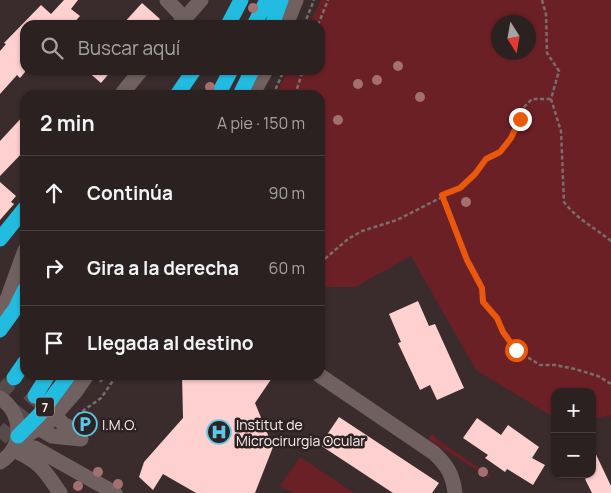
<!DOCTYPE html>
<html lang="es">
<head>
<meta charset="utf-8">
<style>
  :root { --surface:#2c2121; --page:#34292a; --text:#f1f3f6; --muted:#a6a3a5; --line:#483e3f }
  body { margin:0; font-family:Manrope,sans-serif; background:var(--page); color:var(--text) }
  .controls { position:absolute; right:15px; bottom:15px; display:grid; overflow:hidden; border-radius:10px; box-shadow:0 1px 4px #0004 }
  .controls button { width:45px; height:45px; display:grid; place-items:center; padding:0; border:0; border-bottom:1px solid var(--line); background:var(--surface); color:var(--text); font:25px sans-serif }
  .compass { position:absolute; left:491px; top:15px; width:45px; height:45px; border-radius:50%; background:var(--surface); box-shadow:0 1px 4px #0004; rotate:169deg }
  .stop { position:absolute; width:15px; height:15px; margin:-11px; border:4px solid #ea580c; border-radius:50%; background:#fff }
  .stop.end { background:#ea580c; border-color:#fff; box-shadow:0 1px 5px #0008 }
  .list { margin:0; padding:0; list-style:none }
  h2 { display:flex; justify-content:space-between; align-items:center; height:65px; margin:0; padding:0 20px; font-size:21px }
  h2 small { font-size:16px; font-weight:400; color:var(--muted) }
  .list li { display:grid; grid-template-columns:32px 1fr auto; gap:15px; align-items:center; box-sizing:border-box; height:75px; padding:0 20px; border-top:1px solid var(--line) }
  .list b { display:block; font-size:19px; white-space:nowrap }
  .list em { font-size:16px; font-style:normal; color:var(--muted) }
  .icon { flex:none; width:28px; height:28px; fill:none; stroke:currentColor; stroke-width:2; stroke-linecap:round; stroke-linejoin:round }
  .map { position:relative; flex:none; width:611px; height:493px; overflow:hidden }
  .search { position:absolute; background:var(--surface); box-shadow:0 1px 4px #0004; left:20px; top:20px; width:305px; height:55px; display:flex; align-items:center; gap:12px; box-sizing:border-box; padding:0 18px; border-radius:15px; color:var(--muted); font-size:19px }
  .panel { position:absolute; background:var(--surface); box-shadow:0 1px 4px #0004; left:20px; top:90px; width:305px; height:290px; border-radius:15px }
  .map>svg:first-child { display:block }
  .green { fill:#6b2026; fill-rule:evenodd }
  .building { fill:#fed0cf }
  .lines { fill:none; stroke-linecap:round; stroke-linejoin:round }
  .highway-tunnel { stroke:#574a4a; stroke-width:15; stroke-dasharray:15 8; stroke-linecap:butt }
  .path { stroke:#7a6d6d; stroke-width:2.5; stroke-dasharray:4 2.5; stroke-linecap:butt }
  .minor { stroke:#706160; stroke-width:15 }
  .highway { stroke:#22bce1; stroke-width:15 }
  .tree { fill:#a27070 }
  .route { stroke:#ea580c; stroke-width:6 }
  .labels { text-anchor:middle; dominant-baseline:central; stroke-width:5; stroke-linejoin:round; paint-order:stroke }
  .shield { fill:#2f2222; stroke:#beb3b3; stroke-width:1 }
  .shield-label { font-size:12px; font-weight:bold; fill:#fbf1f1 }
  .poi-label { font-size:14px; fill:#fbf1f1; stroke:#2f2222; text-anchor:start }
</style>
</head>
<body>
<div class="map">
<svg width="611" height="493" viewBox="0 0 611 493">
  <rect width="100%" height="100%" fill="#3a2c2c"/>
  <path class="green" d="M321,0H611V420L610,415L592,419V392H555V418L476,370L411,256L355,287H320V95H276L288,70H320V25H309ZM528,22V52H498V22Z
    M432,434L437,439L491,476L489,478L428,439Z
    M300,457L354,493H293L280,486Z"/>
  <path class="building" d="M64,0H78L71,9L80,16L72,25H68L63,20L60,23L63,25H25V72L20,78L17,75L0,94V51L6,44L4,43L41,5L51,14Z
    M142,3L160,19L154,25H122Z
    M86,70H112L101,83Z
    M25,114V150L0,176V141Z
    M0,182L16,196L11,202L14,204L0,220Z
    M418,301L429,326L435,324L464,388L437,400L430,385L420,390L398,343L401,342L389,314Z
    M182,375H274L255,403L273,447L255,493H196L163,474L153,490L139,477L144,462L183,418Z
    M339,417L439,483L432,493H393L320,445Z
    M477,418L501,435L508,425L539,447L532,458L545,465L533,485L507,469L505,472L485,458L488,455L463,438Z
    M592,446L611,486V493H592L585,479L592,475Z"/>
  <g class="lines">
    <path class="highway-tunnel" d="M0,394L14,378
      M0,439L35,396"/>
    <path class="path" d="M542,0L546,14L547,53L559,71L551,99L561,131L564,202C578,220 594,227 611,241
      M304,25L314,0
      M318,25L328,0
      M273,95L284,70
      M295,95L303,70
      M442,195L467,260L482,288L483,302L497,318L503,332L516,350L540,365H555L575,369L598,376L611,384
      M320,263L348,239L362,231L397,220L460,188L475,174L486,159L500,152L511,138L523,108L532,99H551
      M100,382L106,375
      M77,415L101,398L117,375"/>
    <path class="minor" d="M167,0L185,19
      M179,25L201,0
      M286,25L296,0
      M121,95L141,70
      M252,95L266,70
      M0,319L25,250
      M319,375L434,453C447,465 453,475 455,493
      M0,398C23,413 25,447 0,462
      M38,428L52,436L81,439L79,432L63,424L55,415
      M17,441L49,422L76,391L87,375
      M16,444L35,448L115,493
      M13,450C40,462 44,469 60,493"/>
    <path class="highway" d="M228,25L241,0
      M254,25L267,0
      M272,25L281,0
      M177,95L194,70
      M218,95L231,70
      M240,95L252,70
      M0,239L25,208
      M0,330L15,309L25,289
      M14,378L25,362
      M35,396L48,375
      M18,436L39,415L69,375"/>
  </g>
  <g class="tree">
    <circle cx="253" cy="8" r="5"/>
    <circle cx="398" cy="66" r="5"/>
    <circle cx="377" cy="80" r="5"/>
    <circle cx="358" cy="84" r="5"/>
    <circle cx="210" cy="87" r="5"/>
    <circle cx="420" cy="97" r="5"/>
    <circle cx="338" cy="120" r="5"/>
    <circle cx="466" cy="202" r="5"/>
    <circle cx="98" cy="472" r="5"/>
    <circle cx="483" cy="472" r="5"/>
    <circle cx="118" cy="484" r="5"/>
    <circle cx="78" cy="486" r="5"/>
  </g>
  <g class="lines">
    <path class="route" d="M516,350L503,332L497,318L483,302L482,288L467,260L442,195L460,188L475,174L486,159L500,152L511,138L520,119"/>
  </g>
  <defs>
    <g id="parking-ring" transform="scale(1.25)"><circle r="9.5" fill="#2f2222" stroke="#5bc8e7" stroke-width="1.5"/><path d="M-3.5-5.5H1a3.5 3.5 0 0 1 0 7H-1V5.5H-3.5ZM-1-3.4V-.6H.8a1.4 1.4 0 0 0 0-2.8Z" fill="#5bc8e7"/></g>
    <g id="hospital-ring" transform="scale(1.25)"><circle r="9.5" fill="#2f2222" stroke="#5bc8e7" stroke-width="1.5"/><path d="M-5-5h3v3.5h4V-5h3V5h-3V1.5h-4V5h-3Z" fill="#5bc8e7"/></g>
  </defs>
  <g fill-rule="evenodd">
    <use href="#parking-ring" x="85" y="424"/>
    <use href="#hospital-ring" x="219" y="432"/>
  </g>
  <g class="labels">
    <rect class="shield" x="36" y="397.5" width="18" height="19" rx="4"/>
    <g class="shield-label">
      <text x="45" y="407">7</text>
    </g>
    <g class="poi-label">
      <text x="102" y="424">I.M.O.</text>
      <text x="236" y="424">Institut de<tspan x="236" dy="16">Microcirurgia Ocular</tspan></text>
    </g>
  </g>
</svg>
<div class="controls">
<button>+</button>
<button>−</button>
</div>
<svg class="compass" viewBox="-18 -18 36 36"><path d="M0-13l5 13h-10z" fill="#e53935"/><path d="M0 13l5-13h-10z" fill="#a6a3a5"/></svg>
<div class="stop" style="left:516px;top:350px"></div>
<div class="stop end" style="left:520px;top:119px"></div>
<div class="search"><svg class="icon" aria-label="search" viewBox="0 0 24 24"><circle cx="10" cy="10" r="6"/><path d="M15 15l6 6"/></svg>Buscar aquí</div>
<section class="panel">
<h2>2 min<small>A pie · 150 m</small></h2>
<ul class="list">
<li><svg class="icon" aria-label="ahead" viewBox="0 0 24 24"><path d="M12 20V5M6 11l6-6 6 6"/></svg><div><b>Continúa</b></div><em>90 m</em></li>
<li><svg class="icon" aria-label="right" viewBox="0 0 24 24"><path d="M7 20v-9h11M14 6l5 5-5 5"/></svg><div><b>Gira a la derecha</b></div><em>60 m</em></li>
<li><svg class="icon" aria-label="arrive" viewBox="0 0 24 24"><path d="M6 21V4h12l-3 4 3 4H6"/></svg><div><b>Llegada al destino</b></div></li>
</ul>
</section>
</div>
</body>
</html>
